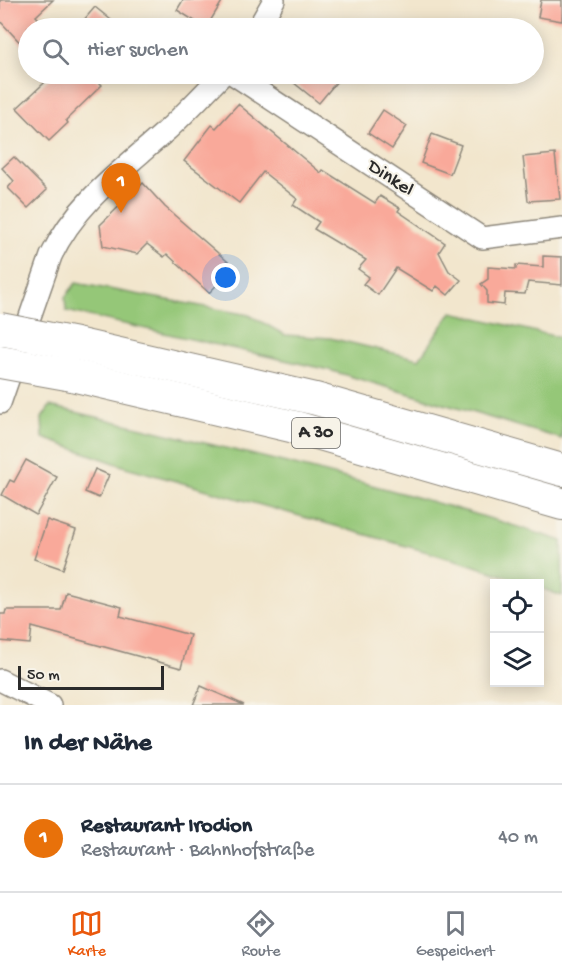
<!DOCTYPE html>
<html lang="de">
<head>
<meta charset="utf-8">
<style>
	:root { --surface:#fff; --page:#f6f6f7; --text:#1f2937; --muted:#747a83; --line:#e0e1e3; --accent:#ea580c }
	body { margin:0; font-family:"Gochi Hand",sans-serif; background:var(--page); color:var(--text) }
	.controls { position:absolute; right:18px; bottom:18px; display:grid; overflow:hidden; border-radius:0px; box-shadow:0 3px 15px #0003 }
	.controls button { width:54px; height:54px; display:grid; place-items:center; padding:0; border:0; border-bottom:2px solid var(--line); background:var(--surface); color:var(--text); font:30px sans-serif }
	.scale { position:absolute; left:18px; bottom:15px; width:146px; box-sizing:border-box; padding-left:6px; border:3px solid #2b2b2b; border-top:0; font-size:16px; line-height:21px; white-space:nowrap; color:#2b2b2b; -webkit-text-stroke:4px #f7f3e8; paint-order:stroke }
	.you { position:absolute; left:226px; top:278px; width:21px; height:21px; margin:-15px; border:4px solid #fff; border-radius:50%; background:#1a73e8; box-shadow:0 0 0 9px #1a73e833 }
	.badge { display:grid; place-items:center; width:39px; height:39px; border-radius:50%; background:var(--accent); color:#fff; font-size:20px; font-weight:700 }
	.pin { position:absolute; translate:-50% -50px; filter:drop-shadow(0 2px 3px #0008) }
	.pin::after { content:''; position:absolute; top:32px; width:21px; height:18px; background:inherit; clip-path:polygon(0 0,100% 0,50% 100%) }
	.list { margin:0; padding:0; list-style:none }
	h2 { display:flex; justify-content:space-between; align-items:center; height:78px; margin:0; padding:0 24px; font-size:26px }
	h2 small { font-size:20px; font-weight:400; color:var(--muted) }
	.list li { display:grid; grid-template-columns:39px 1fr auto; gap:18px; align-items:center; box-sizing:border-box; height:108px; padding:0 24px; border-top:2px solid var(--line) }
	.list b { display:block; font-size:22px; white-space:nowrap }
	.list p { margin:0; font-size:20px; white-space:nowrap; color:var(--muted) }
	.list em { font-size:20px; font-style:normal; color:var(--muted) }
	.icon { flex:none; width:33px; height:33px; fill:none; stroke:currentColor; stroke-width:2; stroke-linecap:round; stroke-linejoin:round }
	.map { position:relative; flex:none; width:562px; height:705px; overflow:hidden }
	.search { position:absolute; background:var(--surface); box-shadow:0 3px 15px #0003; left:18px; right:18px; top:18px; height:66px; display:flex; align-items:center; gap:15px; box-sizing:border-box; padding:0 21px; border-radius:33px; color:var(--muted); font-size:22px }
	.sheet { height:186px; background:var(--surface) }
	nav { display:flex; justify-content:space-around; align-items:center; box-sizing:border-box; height:84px; border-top:2px solid var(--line); background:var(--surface); font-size:16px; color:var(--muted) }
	nav a { display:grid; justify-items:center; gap:3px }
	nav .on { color:var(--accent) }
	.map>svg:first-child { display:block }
</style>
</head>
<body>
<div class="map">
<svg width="562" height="705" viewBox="0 0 562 705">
	<rect width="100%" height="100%" fill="#f7f3e8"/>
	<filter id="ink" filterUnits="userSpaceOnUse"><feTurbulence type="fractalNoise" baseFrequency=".0167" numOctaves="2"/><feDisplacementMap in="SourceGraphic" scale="12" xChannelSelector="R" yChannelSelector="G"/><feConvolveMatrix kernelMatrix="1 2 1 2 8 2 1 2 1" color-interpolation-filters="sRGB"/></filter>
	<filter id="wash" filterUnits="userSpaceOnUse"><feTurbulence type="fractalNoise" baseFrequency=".008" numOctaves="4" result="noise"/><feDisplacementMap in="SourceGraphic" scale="24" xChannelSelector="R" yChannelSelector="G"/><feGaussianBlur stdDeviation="1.35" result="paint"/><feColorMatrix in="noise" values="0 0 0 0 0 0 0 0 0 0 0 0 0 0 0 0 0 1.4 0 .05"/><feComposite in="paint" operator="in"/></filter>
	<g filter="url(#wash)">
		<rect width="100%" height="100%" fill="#f2e6cd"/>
		<g fill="#95c778" stroke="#607952" stroke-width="1.5">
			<polygon points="76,283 249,315 285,335 330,338 419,359 452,312 562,338 562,439 329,370 66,311 65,297"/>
			<path d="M50 406C222 447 394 486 562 541V596L540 588V584L526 583 463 562 126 467 43 438 42 418Z"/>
		</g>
		<g id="blocks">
			<g fill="#f9a99a">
				<polygon points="0,0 53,0 36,16 47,28 28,28 28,51 0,21"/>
				<polygon points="183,0 223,0 206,28 177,10"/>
				<polygon points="541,0 562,0 562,21 538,17"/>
				<polygon points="95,7 121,28 77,28"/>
				<polygon points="54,74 91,74 102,85 66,120 68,123 49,141 17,108"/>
				<polygon points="283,74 343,74 319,103"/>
				<polygon points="238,104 321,173 323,170 375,203 380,196 400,208 398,211 445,243 439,252 449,271 461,280 448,295 437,286 433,291 396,268 378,295 363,284 369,277 358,269 366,260 314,229 319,222 293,205 297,199 263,172 239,203 184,161 212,125 216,128"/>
				<polygon points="383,110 407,126 392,149 368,133"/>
				<polygon points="432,134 461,145 450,174 421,163"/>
				<polygon points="555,154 560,199 528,201 523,157"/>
				<polygon points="14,157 47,190 28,208 8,188 14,181 2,168"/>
				<polygon points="143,183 165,207 234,267 209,293 167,254 164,257 147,244 137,254 103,246 100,225"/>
				<polygon points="543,256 562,257 562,285 528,282 525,294 505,293 504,305 487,303 487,291 481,284 488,279 488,267 516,269 516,265 543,267"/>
				<polygon points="26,460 57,477 36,515 2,495 10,480 14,482"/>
				<polygon points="95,469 109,475 99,498 85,492"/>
				<polygon points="47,520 76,530 63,569 34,559"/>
				<polygon points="66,592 122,607 120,616 190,635 181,668 32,627 30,644 0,641 0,614 5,614 6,610 61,610"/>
				<polygon points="201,686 244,705 193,705"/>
			</g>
		</g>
	</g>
	<g filter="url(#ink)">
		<use href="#blocks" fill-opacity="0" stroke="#8e887c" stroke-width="1.5"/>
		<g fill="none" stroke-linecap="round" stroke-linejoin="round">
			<defs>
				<g id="minor">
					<polyline points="258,28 274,0"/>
					<polyline points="233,74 482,238 562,228"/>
					<path d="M0 403 51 256C76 203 122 170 165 132 185 114 204 93 223 74"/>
					<polyline points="0,680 50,705"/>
				</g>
				<g id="highway">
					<polyline points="76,344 316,399 562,470"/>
					<polyline points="67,374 299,428 562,504"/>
				</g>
			</defs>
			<use href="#minor" stroke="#8e887c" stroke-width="24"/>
			<use href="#highway" stroke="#8e887c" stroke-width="34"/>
			<use href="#minor" stroke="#fff" stroke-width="21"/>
			<use href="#highway" stroke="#fff" stroke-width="32"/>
			<defs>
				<g id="highway-bridge">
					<polyline points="0,329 76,344"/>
					<polyline points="0,362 67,374"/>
				</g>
			</defs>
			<use href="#highway-bridge" stroke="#8e887c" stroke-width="34" stroke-linecap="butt"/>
			<use href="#highway-bridge" stroke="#fff" stroke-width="32"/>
		</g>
	</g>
	<g text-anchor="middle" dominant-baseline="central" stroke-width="4.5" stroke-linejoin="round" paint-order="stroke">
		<rect fill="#f7f3e8" stroke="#686764" stroke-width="1.5" x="292" y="418" width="48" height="30" rx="4.5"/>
		<g font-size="18" font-weight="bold" fill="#2b2b2b">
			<text x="316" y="433">A 30</text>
		</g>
		<g font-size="20" fill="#2b2b2b" stroke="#f7f3e8">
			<text transform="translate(390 179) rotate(33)">Dinkel</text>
		</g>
	</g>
</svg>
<div class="controls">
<button><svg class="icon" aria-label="locate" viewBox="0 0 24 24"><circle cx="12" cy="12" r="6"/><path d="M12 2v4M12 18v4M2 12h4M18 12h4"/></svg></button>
<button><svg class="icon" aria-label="layers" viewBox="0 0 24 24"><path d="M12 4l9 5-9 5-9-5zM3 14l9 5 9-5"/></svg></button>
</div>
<div class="scale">50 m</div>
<div class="you"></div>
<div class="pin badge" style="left:121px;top:213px;background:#e8710a">1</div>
<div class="search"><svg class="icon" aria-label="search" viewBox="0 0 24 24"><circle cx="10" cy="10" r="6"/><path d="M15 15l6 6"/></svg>Hier suchen</div>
</div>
<section class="sheet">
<h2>In der Nähe<small></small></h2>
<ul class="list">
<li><span class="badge" style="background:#e8710a">1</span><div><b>Restaurant Irodion</b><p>Restaurant · Bahnhofstraße</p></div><em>40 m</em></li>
</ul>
</section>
<nav>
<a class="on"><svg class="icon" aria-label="map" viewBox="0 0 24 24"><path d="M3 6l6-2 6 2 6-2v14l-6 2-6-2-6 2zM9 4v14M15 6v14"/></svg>Karte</a>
<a><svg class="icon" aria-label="directions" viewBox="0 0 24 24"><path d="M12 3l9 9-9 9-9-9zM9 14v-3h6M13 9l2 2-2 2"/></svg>Route</a>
<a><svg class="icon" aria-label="saved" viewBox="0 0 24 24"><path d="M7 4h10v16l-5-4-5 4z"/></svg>Gespeichert</a>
</nav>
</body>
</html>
